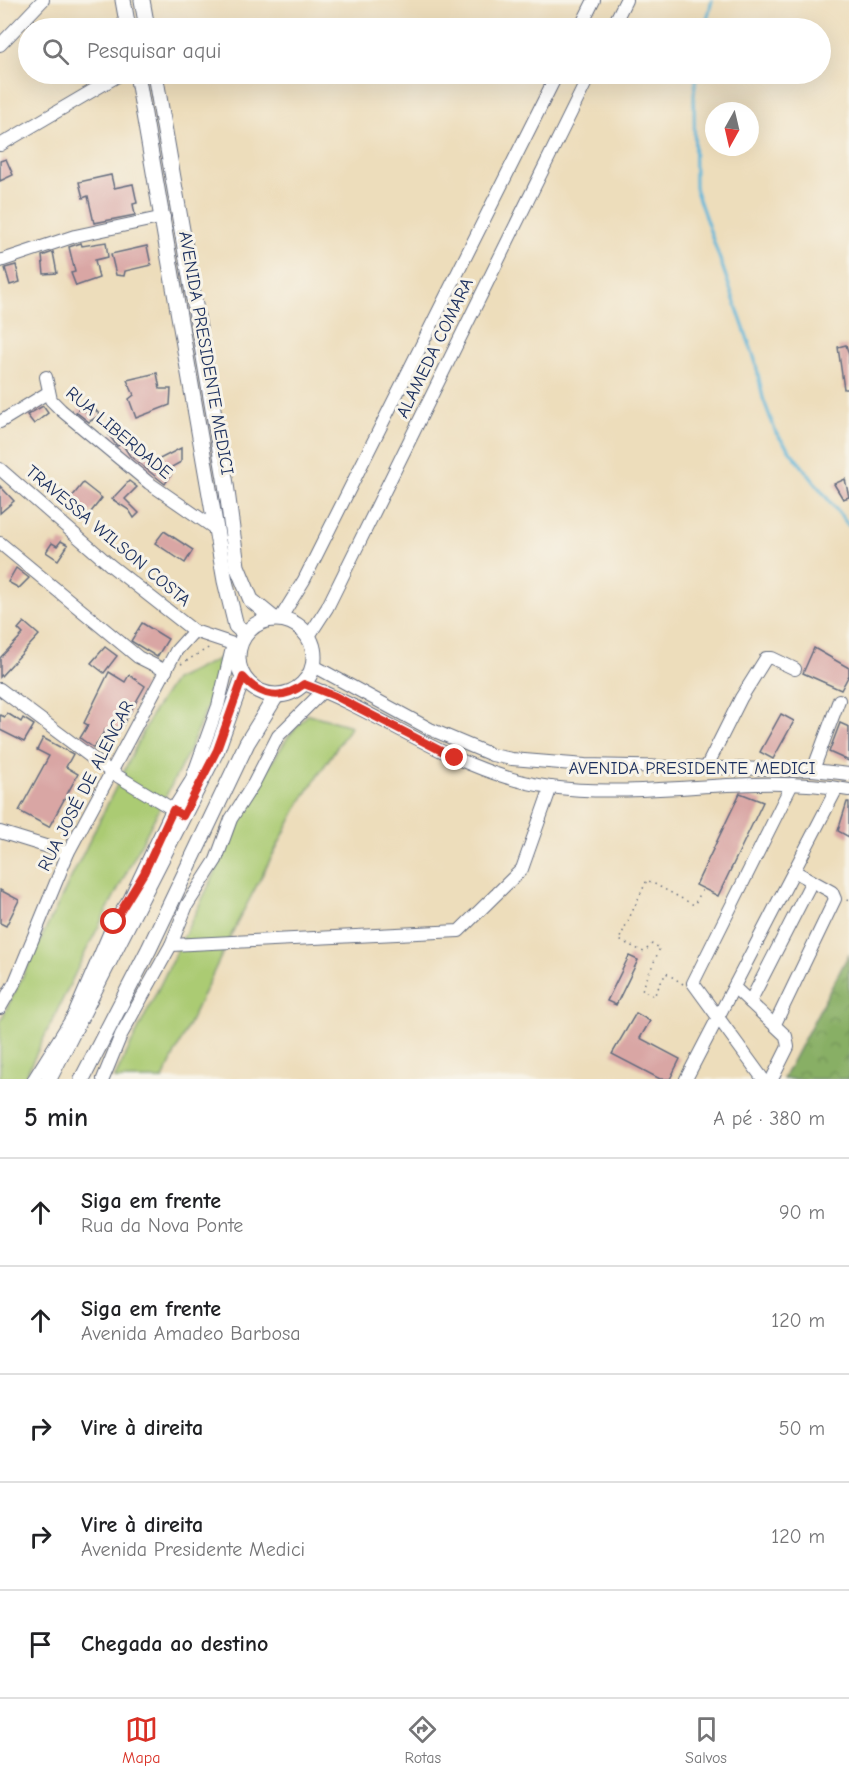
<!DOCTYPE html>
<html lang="pt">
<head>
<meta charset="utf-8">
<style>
	:root { --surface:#fff; --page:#f6f6f6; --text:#202124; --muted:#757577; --line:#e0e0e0; --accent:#d93025 }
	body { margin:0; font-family:"Comic Neue",sans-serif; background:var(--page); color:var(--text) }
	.compass { position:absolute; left:705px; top:102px; width:54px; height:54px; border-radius:50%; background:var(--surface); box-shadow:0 6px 24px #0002; rotate:188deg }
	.stop { position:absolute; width:18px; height:18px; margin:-14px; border:4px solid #d93025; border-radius:50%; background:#fff }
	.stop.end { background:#d93025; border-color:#fff; box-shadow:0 2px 6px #0008 }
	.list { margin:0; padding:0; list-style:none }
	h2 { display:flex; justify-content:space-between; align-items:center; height:78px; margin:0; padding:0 24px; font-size:26px }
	h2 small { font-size:20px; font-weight:400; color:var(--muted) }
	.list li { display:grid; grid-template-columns:39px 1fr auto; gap:18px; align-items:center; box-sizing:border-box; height:108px; padding:0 24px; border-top:2px solid var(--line) }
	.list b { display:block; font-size:22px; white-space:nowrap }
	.list p { margin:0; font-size:20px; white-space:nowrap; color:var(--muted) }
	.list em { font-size:20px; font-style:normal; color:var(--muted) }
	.icon { flex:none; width:33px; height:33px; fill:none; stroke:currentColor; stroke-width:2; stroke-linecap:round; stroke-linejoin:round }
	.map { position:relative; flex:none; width:849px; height:1079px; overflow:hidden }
	.search { position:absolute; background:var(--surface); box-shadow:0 6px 24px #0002; left:18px; right:18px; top:18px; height:66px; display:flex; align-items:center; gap:15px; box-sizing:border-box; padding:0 21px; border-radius:33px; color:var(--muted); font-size:22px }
	.sheet { height:618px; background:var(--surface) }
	nav { display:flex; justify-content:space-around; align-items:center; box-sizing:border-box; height:84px; border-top:2px solid var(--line); background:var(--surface); font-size:16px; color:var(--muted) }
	nav a { display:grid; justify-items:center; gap:3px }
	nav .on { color:var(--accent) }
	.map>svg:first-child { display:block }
</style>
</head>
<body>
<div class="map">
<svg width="849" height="1079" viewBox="0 0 849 1079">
	<defs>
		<pattern id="forest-crowns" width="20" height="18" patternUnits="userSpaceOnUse" patternTransform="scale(1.5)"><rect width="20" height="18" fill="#88af65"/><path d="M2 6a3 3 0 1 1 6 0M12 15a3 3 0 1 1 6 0" fill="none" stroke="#6e8f56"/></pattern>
	</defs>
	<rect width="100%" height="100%" fill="#f7f3e8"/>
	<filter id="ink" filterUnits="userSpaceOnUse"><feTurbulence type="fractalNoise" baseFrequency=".0167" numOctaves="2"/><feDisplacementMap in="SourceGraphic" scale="12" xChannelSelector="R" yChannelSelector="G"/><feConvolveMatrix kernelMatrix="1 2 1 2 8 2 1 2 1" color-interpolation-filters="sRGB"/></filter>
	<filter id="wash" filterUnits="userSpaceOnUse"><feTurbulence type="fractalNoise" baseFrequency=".008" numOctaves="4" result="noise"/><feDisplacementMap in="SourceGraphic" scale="24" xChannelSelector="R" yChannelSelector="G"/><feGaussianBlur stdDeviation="1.35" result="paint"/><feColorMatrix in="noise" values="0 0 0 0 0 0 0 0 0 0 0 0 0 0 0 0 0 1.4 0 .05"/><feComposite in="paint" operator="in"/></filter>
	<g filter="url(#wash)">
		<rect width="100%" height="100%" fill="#edddbb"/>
		<polygon fill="url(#forest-crowns)" stroke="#526f62" stroke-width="1.5" points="849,954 849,1079 783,1079"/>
		<g fill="#abcb73" stroke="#637d68" stroke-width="1.5">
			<polygon points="229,654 189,751 87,949 24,1079 0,1079 0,1022 153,712 174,680"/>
			<polygon points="308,714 351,726 301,801 235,927 163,1079 114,1079 261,779 288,737"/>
		</g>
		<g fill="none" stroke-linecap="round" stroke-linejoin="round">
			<g stroke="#5db6da" stroke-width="3">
				<polyline points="705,28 712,0"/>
				<polyline points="697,74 694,93 695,188 755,360 763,398 776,433 849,526"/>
			</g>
		</g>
		<g id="blocks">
			<g fill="#d9a6a4">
				<polygon points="6,159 13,175 0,181 0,161"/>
				<polygon points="111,175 114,188 133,184 137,203 133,204 135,215 94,223 88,196 83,198 79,182"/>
				<polygon points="106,242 108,257 95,260 99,278 76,286 71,273 75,272 69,247 81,243 82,246"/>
				<polygon points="147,246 151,265 125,271 124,276 116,275 111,254"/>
				<polygon points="53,252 57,273 44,274 42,256"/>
				<polygon points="16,265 20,282 10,285 5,268"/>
				<polygon points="846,345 849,355 849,389 844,389 838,347"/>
				<polygon points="157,373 160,389 171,389 170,405 136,418 129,399 134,395 127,380"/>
				<polygon points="43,406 48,413 34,424 27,415"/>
				<polygon points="92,406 100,415 89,422 76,412 80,407 85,411"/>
				<polygon points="122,429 131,447 141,442 154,462 181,448 181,462 168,469 171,475 165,484 130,456 122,444 117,446 109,435"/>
				<polygon points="845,479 849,497 843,499 834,484"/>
				<polygon points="129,481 137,487 125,499 139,513 134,518 129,510 112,499"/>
				<polygon points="83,483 102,498 87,517 68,502"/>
				<polygon points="0,486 14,501 0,513"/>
				<polygon points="164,531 193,550 185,563 155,543"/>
				<polygon points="61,541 68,545 58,560 46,552 52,543 57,546"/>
				<polygon points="16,568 29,578 19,588 8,582"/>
				<polygon points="24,622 39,635 0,677 0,658 23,634 18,629"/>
				<polygon points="142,623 168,639 157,657 131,641"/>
				<polygon points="105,647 117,656 104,673 91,663"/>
				<polygon points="814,648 849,668 849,675 841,690 803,673"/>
				<polygon points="109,672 125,682 129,675 145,686 116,737 105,730 94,748 80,738 88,725 84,723"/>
				<polygon points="7,713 21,722 23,718 34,725 24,742 0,730 0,715 5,717"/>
				<polygon points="781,714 794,721 773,759 760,752"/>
				<polygon points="840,723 849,727 849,761 829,752"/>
				<polygon points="43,738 73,754 66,767 78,774 49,827 19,811 49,756 37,750"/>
				<polygon points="740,793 763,802 718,896 696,885"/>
				<polygon points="847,802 849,802 849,837 838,831"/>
				<polygon points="0,890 19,900 6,926 0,923"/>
				<polygon points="629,956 638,960 616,1005 607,1001"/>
				<polygon points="636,1013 650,1021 640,1038 680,1059 670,1079 660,1079 612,1054"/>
			</g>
		</g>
	</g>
	<g filter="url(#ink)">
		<use href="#blocks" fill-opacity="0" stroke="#646c7f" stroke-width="1.5"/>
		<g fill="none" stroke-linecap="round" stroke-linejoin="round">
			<defs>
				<g id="minor">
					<polyline points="580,28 594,0"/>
					<polyline points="612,28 626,0"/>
					<polyline points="0,45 43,0"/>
					<polyline points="0,145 121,74"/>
					<polyline points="0,261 75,236 164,217"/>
					<polyline points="46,377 51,400 61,410 149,483 217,530"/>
					<polyline points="0,422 49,392"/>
					<polyline points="0,469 110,565 194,631"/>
					<polyline points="0,543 138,657 166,671"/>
					<polyline points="280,619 304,580 557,74"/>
					<polyline points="309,636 327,608 590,74"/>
					<polyline points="314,666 430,729 492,755 512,759 585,765 813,770 849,774"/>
					<path d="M304 684C387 715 460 775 550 787 649 800 751 772 849 790"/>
					<polyline points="0,689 111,772 179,813"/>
					<polyline points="706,768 741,698 766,658 772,658 795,669"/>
					<polyline points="813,770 839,700"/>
					<polyline points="0,832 68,853"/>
					<polyline points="171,945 459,931 522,869 551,787"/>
					<polyline points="735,988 786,1036 788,1047 772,1079"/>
					<polyline points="750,1002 812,881"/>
					<polyline points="0,1008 15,982 68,853 176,651 194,631 239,646"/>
					<polyline points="775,1024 835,899 832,892 794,871"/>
					<polyline points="34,1079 74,1015 114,922 129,900 169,816 191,781 218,706 233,644"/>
					<polyline points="103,1079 121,1035 171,945 187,905 216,860 231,819 254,783 278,736 323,691"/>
					<polyline points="686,1079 837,788"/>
					<polyline points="763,1079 693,983 792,784"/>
				</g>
				<g id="major">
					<polyline points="123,0 128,28"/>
					<polyline points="142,0 147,28"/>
					<polyline points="137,74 225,581 236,626 245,634"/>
					<polyline points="155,74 226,484 237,566 251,600 273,618"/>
					<circle cx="276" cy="657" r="38"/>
					<polyline points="49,1079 217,750 243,677"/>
					<polyline points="82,1079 149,949 247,743 276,696"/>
				</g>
			</defs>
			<use href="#minor" stroke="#646c7f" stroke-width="14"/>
			<use href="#major" stroke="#646c7f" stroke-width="17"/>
			<g stroke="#646c7f" stroke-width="1.5" stroke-dasharray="1.5 4.5" stroke-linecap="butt">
				<polyline points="181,664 210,647"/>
				<polyline points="847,901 849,897"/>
				<polyline points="683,984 666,973 654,996 642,990 660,948 652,944 644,952 619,940 647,880 694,905 703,889"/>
			</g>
			<use href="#minor" stroke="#fff" stroke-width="12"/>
			<use href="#major" stroke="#fff" stroke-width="15"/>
		</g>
	</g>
	<g fill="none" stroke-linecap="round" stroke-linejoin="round" filter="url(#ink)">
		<path stroke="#d93025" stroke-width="8" d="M114 922 144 873 173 810 183 816 217 750 243 677C261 697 282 701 304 684L335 696 455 758"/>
	</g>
	<g text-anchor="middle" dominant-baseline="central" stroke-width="6" stroke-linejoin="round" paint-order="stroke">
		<g font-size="18" fill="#1b2f5e" stroke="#f7f3e8">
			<text transform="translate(435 348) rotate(-64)">ALAMEDA COMARA</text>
			<text transform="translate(206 353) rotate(80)">AVENIDA PRESIDENTE MEDICI</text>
			<text transform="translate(119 433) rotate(40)">RUA LIBERDADE</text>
			<text transform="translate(108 536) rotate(40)">TRAVESSA WILSON COSTA</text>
			<text x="692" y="768">AVENIDA PRESIDENTE MEDICI</text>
			<text transform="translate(86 786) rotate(-63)">RUA JOSÉ DE ALENCAR</text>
		</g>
	</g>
</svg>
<svg class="compass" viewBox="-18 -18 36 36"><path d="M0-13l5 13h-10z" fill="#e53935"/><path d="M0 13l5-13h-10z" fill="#757577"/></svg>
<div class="stop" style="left:114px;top:922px"></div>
<div class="stop end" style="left:455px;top:758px"></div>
<div class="search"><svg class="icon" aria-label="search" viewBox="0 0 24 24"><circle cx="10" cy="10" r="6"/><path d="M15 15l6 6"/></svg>Pesquisar aqui</div>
</div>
<section class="sheet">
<h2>5 min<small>A pé · 380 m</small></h2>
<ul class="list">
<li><svg class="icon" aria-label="ahead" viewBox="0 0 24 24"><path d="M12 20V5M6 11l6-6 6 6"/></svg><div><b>Siga em frente</b><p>Rua da Nova Ponte</p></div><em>90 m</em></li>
<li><svg class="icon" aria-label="ahead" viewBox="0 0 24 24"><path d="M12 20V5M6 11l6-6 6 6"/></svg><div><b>Siga em frente</b><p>Avenida Amadeo Barbosa</p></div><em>120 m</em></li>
<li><svg class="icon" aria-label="right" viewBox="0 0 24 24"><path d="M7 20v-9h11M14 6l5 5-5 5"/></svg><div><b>Vire à direita</b></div><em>50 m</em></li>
<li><svg class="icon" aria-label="right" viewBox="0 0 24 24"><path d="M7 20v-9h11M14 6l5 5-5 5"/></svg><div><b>Vire à direita</b><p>Avenida Presidente Medici</p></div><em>120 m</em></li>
<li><svg class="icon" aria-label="arrive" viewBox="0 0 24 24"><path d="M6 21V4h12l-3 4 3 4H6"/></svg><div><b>Chegada ao destino</b></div></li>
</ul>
</section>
<nav>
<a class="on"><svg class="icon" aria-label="map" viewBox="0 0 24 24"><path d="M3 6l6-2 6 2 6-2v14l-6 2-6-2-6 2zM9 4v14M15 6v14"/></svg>Mapa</a>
<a><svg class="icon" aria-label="directions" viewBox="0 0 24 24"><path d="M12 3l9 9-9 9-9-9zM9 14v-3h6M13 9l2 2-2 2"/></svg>Rotas</a>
<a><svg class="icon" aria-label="saved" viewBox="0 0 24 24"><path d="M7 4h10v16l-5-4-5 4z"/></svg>Salvos</a>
</nav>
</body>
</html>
